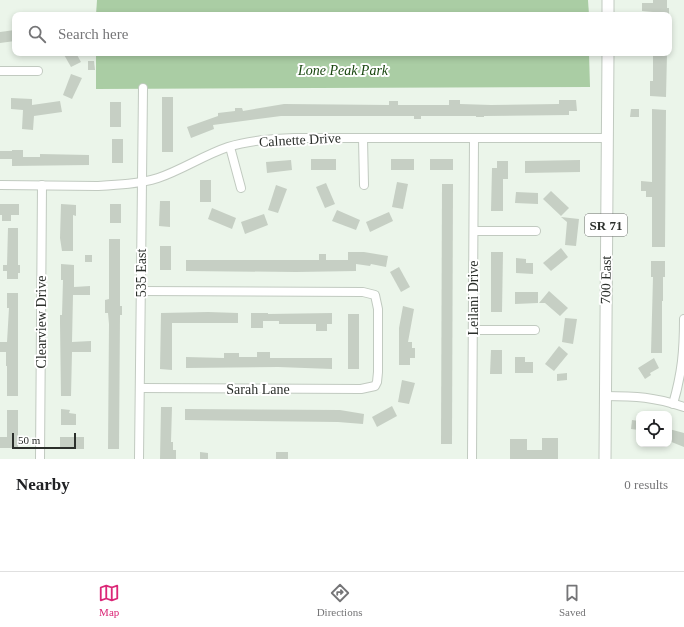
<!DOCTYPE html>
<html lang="en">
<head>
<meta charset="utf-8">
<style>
	:root { --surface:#fff; --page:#f2f2f2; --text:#202124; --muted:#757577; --line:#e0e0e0; --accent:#db2777 }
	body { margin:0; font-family:Georgia,serif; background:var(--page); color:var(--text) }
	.controls { position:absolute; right:12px; bottom:12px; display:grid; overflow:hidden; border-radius:8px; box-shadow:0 2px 6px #0003 }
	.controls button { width:36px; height:36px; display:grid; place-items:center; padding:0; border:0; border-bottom:1px solid var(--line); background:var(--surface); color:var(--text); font:20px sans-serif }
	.scale { position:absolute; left:12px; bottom:10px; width:64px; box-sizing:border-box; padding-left:4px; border:2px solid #2b2f2b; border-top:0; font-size:11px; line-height:14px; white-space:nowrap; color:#2b2f2b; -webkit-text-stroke:3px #fff; paint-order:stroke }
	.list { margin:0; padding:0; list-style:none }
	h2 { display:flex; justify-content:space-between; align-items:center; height:52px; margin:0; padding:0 16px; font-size:17px }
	h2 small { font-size:13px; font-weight:400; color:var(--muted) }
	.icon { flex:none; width:22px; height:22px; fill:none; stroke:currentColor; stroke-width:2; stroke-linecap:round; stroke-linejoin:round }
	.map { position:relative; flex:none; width:684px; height:459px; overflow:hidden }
	.search { position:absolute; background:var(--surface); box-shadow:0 2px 6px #0003; left:12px; right:12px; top:12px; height:44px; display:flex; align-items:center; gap:10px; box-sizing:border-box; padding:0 14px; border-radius:8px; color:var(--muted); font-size:15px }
	.sheet { height:112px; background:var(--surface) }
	nav { display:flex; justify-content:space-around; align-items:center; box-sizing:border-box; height:56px; border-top:1px solid var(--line); background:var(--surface); font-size:11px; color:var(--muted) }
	nav a { display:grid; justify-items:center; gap:2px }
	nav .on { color:var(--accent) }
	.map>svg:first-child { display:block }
</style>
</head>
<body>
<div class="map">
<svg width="684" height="459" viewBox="0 0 684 459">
	<rect width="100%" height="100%" fill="#ebf5ea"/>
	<g fill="#aacda4">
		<polygon points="97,0 588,0 589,15 96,15"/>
		<polygon points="96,53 589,53 590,87 96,89"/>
	</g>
	<g fill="#c6cfc4">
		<polygon points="653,0 667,0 667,8 669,8 669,15 653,15 653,12 642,11 642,3 653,3"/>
		<polygon points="15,30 15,41 0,43 0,32"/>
		<polygon points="63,53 76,53 81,62 71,67"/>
		<polygon points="653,54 667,54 666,97 650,96 650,81 653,81"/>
		<polygon points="88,61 94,61 95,70 88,70"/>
		<polygon points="71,74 82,78 72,99 63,95"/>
		<rect x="162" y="97" width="11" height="55"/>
		<polygon points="11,98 32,99 32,105 60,101 62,112 34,116 33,130 22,129 23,110 11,109"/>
		<polygon points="449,100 460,100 460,104 491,105 559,104 559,100 576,100 577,111 569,111 569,115 484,116 484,117 476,117 476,116 421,116 421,119 414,119 414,116 281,116 213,125 214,129 191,138 187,127 218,116 218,113 235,111 235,108 242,108 243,111 284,104 389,105 389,101 398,101 398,105 449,105"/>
		<rect x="110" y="102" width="11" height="25"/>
		<polygon points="631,109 639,109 639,117 630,117"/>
		<polygon points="652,109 666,110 665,247 652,247 652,197 646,197 646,191 641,191 641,181 652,182"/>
		<rect x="112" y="139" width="11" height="24"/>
		<polygon points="12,150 23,150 23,157 40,157 40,154 89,155 89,165 12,166 12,159 0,159 0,151 12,151"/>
		<rect x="311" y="159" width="25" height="11"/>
		<rect x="391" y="159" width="23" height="11"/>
		<rect x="430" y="159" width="23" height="11"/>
		<polygon points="291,160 292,170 267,173 266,162"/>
		<polygon points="580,160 580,172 525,173 525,161"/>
		<polygon points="497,161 508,161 508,179 503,179 503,211 491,211 492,168 497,168"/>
		<rect x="200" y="180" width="11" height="22"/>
		<polygon points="397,182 408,184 403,209 392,207"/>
		<polygon points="326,183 335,204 325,208 316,187"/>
		<polygon points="442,184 453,184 452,444 441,444"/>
		<polygon points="276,185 287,189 278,213 268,210"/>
		<polygon points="551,191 569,208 561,216 543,199"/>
		<polygon points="516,192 538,193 538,204 515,203"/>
		<polygon points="160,201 170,201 170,227 159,226"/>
		<polygon points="0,204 19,204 19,215 11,215 11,221 2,221 2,215 0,215"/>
		<polygon points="61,204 76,205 76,216 73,215 73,251 62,251 60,238"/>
		<rect x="110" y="204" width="11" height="19"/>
		<polygon points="212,208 236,218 232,229 208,219"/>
		<polygon points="337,210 360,220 356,230 332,221"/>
		<polygon points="389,212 393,221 370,232 366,222"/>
		<polygon points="264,214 268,225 245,234 241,222"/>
		<polygon points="561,217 579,219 576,246 565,245 567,222"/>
		<polygon points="8,228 18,228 18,265 20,265 20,273 18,273 18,279 7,279 7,271 3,271 3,265 7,265"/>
		<polygon points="109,239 120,239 120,306 122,306 122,315 120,315 119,449 108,449 109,324 108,313 105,313 105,300 109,299"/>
		<rect x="160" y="246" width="11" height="24"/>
		<polygon points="561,248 568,257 551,271 543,263"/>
		<polygon points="348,252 364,252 388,256 386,267 371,264 370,266 356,264 356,271 296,272 186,271 186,260 319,260 319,254 326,254 326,260 348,260"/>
		<polygon points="491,252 503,252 502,312 491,312"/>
		<rect x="85" y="255" width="7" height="7"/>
		<polygon points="516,258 526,259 526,263 533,263 533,274 516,273"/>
		<polygon points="651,261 665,261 665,277 663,277 663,301 662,301 662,353 651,353 653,277 651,277"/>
		<polygon points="61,264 74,265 74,287 90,286 90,295 73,295 72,342 91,341 91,352 72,352 71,396 61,396 60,323 60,315 62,315 63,280 61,280"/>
		<polygon points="399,267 410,287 401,292 390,272"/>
		<polygon points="549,291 568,308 560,316 545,303 539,303"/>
		<polygon points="515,292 538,292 538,303 515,304"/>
		<polygon points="7,293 18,293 18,396 7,396 7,366 6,366 6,352 0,352 0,342 7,342 9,308 7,308"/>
		<polygon points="403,306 414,309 408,342 412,342 412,348 415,348 415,358 410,358 410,365 399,365 399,328"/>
		<polygon points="208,312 238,313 238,323 172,323 172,370 160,369 161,313"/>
		<polygon points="251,313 268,313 268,314 332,313 332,324 327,324 327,331 316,331 316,324 279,324 279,321 263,321 263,328 251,328"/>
		<rect x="348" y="314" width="11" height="55"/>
		<polygon points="565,318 577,319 573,344 562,342"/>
		<polygon points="559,346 568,354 554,371 545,364"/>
		<polygon points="491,350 502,350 502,374 490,374"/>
		<polygon points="257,352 270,352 270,358 332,358 332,369 278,367 186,368 186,357 224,358 224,353 239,353 239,357 257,357"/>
		<polygon points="515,357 525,357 525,362 533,362 533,373 515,373"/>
		<polygon points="654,358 659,368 650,373 651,375 645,379 638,368"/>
		<polygon points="567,373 567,380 557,381 557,374"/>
		<polygon points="402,380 415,383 409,404 398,402"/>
		<polygon points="392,406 397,416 377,427 372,417"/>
		<polygon points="161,407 172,407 171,442 173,442 173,450 176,450 176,459 160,459"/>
		<polygon points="61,409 70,410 69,413 76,414 76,425 61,425"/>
		<polygon points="185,409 340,410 364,414 363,424 338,422 185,420"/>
		<polygon points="7,410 18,410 18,448 0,448 0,437 7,437"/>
		<polygon points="632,420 639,421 639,430 631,429"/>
		<polygon points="669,429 684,433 684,447 669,441"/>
		<rect x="60" y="437" width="24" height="12"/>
		<polygon points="542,438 558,438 558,459 510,459 510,439 527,439 527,450 542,450"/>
		<polygon points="200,452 208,453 208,459 200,459"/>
		<rect x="276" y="452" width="12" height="7"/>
	</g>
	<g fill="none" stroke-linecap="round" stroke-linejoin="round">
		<defs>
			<g id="minor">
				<polyline points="0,71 38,71"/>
				<polyline points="363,138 364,185"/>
				<polyline points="230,147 241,188"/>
				<path d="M0 185 97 186C117 185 139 184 158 178 182 170 204 155 228 147 250 140 273 139 295 138H607"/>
				<polyline points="474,231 536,231"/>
				<polyline points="473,330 535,330"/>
				<polyline points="141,388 361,389 375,386 377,382 378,372 378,309 375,295 363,292 141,291"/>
				<path d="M605 396C636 396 654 397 684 407"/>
				<path d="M673 404C682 373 684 351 684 319"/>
				<polyline points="40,459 42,185"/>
				<polyline points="139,459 143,88"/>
				<polyline points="472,459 474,138"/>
			</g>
			<g id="major">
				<polyline points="608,15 608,0"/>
				<polyline points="605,459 608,53"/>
			</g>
		</defs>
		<use href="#minor" stroke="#c1cac0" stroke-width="10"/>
		<use href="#major" stroke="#c1cac0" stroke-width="13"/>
		<use href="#minor" stroke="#fff" stroke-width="8"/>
		<use href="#major" stroke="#fff" stroke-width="11"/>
	</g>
	<g text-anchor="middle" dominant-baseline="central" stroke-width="4" stroke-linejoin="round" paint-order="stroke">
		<rect fill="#fff" stroke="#6b6d6b" stroke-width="1" x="585" y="214" width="42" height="22" rx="3"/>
		<g font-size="13" font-weight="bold" fill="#2b2f2b">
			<text x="606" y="225">SR 71</text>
		</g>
		<g font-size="14" font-style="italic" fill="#19470f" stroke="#fff">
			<text x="343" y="70">Lone Peak Park</text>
		</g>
		<g font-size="14" fill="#2b2f2b" stroke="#fff">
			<text transform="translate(300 140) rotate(-3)">Calnette Drive</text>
			<text transform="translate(141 273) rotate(-90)">535 East</text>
			<text transform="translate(606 280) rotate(-89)">700 East</text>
			<text transform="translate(473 298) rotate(-90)">Leilani Drive</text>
			<text transform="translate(41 322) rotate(-90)">Clearview Drive</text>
			<text x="258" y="389">Sarah Lane</text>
		</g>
	</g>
</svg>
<div class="controls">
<button><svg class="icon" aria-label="locate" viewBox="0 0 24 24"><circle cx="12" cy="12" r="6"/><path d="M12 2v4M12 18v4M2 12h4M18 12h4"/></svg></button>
</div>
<div class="scale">50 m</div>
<div class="search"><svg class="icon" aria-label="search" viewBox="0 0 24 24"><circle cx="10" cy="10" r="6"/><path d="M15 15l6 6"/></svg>Search here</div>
</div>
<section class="sheet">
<h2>Nearby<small>0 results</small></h2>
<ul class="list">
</ul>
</section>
<nav>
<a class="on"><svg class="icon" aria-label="map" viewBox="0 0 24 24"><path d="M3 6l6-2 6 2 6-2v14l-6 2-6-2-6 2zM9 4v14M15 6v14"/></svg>Map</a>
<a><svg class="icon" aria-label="directions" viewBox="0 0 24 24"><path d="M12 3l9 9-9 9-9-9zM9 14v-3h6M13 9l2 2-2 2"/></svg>Directions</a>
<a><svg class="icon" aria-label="saved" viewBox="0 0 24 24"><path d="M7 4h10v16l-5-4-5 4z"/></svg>Saved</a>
</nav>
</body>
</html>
